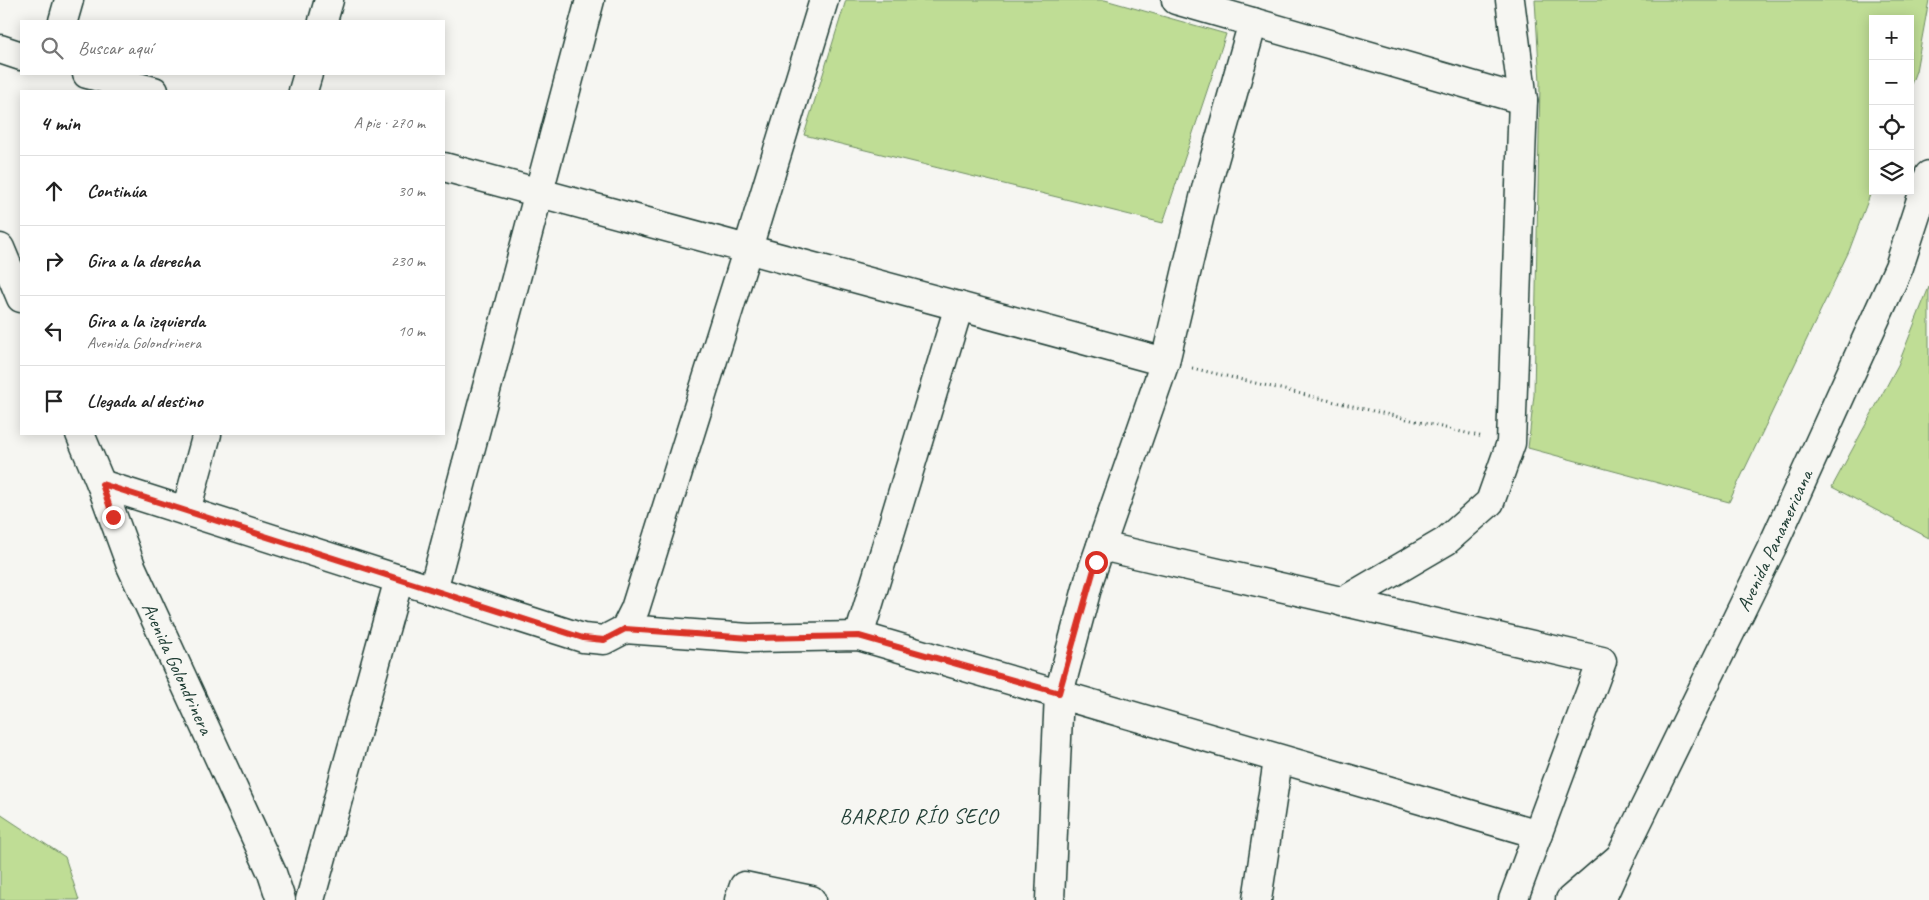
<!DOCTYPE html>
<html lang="es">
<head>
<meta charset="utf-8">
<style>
	:root { --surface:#fff; --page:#f6f6f6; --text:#222; --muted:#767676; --line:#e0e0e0 }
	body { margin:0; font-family:Caveat,sans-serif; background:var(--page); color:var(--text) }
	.controls { position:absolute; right:15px; top:15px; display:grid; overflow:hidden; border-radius:0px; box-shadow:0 2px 12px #0003 }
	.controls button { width:45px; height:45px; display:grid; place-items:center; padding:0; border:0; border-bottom:1px solid var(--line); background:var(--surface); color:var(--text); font:25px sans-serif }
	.stop { position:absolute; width:15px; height:15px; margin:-11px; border:4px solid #d93025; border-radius:50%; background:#fff }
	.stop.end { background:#d93025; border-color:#fff; box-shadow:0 1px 5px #0008 }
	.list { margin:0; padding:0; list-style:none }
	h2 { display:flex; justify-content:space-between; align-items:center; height:65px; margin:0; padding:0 20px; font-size:21px }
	h2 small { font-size:16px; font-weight:400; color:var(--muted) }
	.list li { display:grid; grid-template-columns:32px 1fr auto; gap:15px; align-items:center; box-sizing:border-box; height:70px; padding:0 20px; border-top:1px solid var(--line) }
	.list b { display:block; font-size:19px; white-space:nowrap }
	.list p { margin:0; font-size:16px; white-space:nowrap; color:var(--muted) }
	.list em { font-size:16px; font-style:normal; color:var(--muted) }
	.icon { flex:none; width:28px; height:28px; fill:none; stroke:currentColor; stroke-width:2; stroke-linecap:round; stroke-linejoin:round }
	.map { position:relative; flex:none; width:1929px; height:900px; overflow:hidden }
	.search { position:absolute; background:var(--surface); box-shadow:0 2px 12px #0003; left:20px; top:20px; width:425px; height:55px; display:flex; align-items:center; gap:12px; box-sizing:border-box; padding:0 18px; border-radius:0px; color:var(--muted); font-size:19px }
	.panel { position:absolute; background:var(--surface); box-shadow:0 2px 12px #0003; left:20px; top:90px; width:425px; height:345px; border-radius:0px }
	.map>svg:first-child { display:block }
</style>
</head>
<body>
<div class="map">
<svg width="1929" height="900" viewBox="0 0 1929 900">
	<rect width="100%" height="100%" fill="#f6f6f2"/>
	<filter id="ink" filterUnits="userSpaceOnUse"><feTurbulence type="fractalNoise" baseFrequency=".02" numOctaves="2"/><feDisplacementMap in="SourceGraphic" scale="10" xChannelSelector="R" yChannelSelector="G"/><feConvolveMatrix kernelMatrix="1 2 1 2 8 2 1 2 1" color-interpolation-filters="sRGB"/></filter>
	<g filter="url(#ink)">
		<g fill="#bfdd95" stroke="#6f8d64">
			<polygon points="846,0 1105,0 1226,34 1163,223 804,135"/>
			<polygon points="1535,0 1929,0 1916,71 1910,87 1910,19 1873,19 1873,187 1849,251 1729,502 1528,448 1534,395 1540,82"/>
			<polygon points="1929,287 1929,538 1832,487 1898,365"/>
			<polygon points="0,814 65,857 79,900 0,900"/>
		</g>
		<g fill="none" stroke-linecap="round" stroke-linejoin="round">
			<defs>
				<g id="minor">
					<polyline points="1176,0 1523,100"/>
					<polyline points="63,21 69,0"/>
					<polyline points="323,21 329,0"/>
					<polyline points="0,49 21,56"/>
					<polyline points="87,74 154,91"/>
					<polyline points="303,91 308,74"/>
					<polyline points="444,167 1165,362"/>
					<polyline points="0,248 21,298"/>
					<path id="s1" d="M80 434 101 484 131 566 272 873 281 900"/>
					<polyline points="101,484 583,638 604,640 625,629 635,609 748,248 824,0"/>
					<polyline points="186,511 207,434"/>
					<polyline points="1101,546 1602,661 1513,900"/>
					<polyline points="433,590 590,0"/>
					<polyline points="1342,602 1446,541 1490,502 1511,443 1523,100 1510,0"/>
					<polyline points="625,629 749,638 859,636 1538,834"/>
					<polyline points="859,636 959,306"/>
					<polyline points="310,900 399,579"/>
					<polyline points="739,900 744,886 811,900"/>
					<polyline points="1050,900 1059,693 1090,577 1165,362 1207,185 1253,22"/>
					<polyline points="1257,900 1278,760"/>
					<polyline points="1570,900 1621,856"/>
				</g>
				<g id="major">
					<path id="s2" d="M1601 900 1621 856 1772 547 1899 267 1929 175"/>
				</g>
			</defs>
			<use href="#minor" stroke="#1f3d34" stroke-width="31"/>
			<use href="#major" stroke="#1f3d34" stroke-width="31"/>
			<polyline stroke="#1f3d34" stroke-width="3" stroke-dasharray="1 4" stroke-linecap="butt" points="1192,368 1483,437"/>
			<use href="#minor" stroke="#f6f6f2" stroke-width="28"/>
			<use href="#major" stroke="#f6f6f2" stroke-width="28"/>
		</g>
	</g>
	<g fill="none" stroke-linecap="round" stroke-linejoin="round" filter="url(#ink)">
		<polyline stroke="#d93025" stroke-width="6" points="113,517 102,484 583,638 604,640 625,629 750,638 859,636 1059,693 1096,562"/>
	</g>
	<g text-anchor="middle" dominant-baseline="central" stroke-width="4" stroke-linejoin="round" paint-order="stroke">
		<g font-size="20" fill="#1f3d34" stroke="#f6f6f2">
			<text stroke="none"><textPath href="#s2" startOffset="399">Avenida Panamericana</textPath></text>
			<text stroke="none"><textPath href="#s1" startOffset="254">Avenida Golondrinera</textPath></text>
		</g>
		<g font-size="21" letter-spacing="1" fill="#1f3d34" stroke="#f6f6f2">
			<text x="919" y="816">BARRIO RÍO SECO</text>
		</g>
	</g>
</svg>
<div class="controls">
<button>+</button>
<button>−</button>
<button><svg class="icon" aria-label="locate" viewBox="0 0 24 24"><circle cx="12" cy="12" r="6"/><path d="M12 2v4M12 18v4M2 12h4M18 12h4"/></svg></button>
<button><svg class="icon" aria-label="layers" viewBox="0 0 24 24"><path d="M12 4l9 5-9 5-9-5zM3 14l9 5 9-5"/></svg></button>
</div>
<div class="stop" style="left:1096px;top:562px"></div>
<div class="stop end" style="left:113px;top:517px"></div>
<div class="search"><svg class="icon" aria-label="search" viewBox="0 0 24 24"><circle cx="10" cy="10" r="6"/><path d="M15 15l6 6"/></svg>Buscar aquí</div>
<section class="panel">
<h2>4 min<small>A pie · 270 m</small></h2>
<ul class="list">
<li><svg class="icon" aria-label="ahead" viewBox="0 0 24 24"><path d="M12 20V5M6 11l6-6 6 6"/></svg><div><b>Continúa</b></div><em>30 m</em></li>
<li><svg class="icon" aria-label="right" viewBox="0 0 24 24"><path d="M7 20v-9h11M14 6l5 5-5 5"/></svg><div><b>Gira a la derecha</b></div><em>230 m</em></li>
<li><svg class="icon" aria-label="left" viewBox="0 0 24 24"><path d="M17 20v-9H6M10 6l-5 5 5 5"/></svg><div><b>Gira a la izquierda</b><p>Avenida Golondrinera</p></div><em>10 m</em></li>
<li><svg class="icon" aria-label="arrive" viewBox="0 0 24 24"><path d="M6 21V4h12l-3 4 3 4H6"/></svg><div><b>Llegada al destino</b></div></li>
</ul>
</section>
</div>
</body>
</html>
